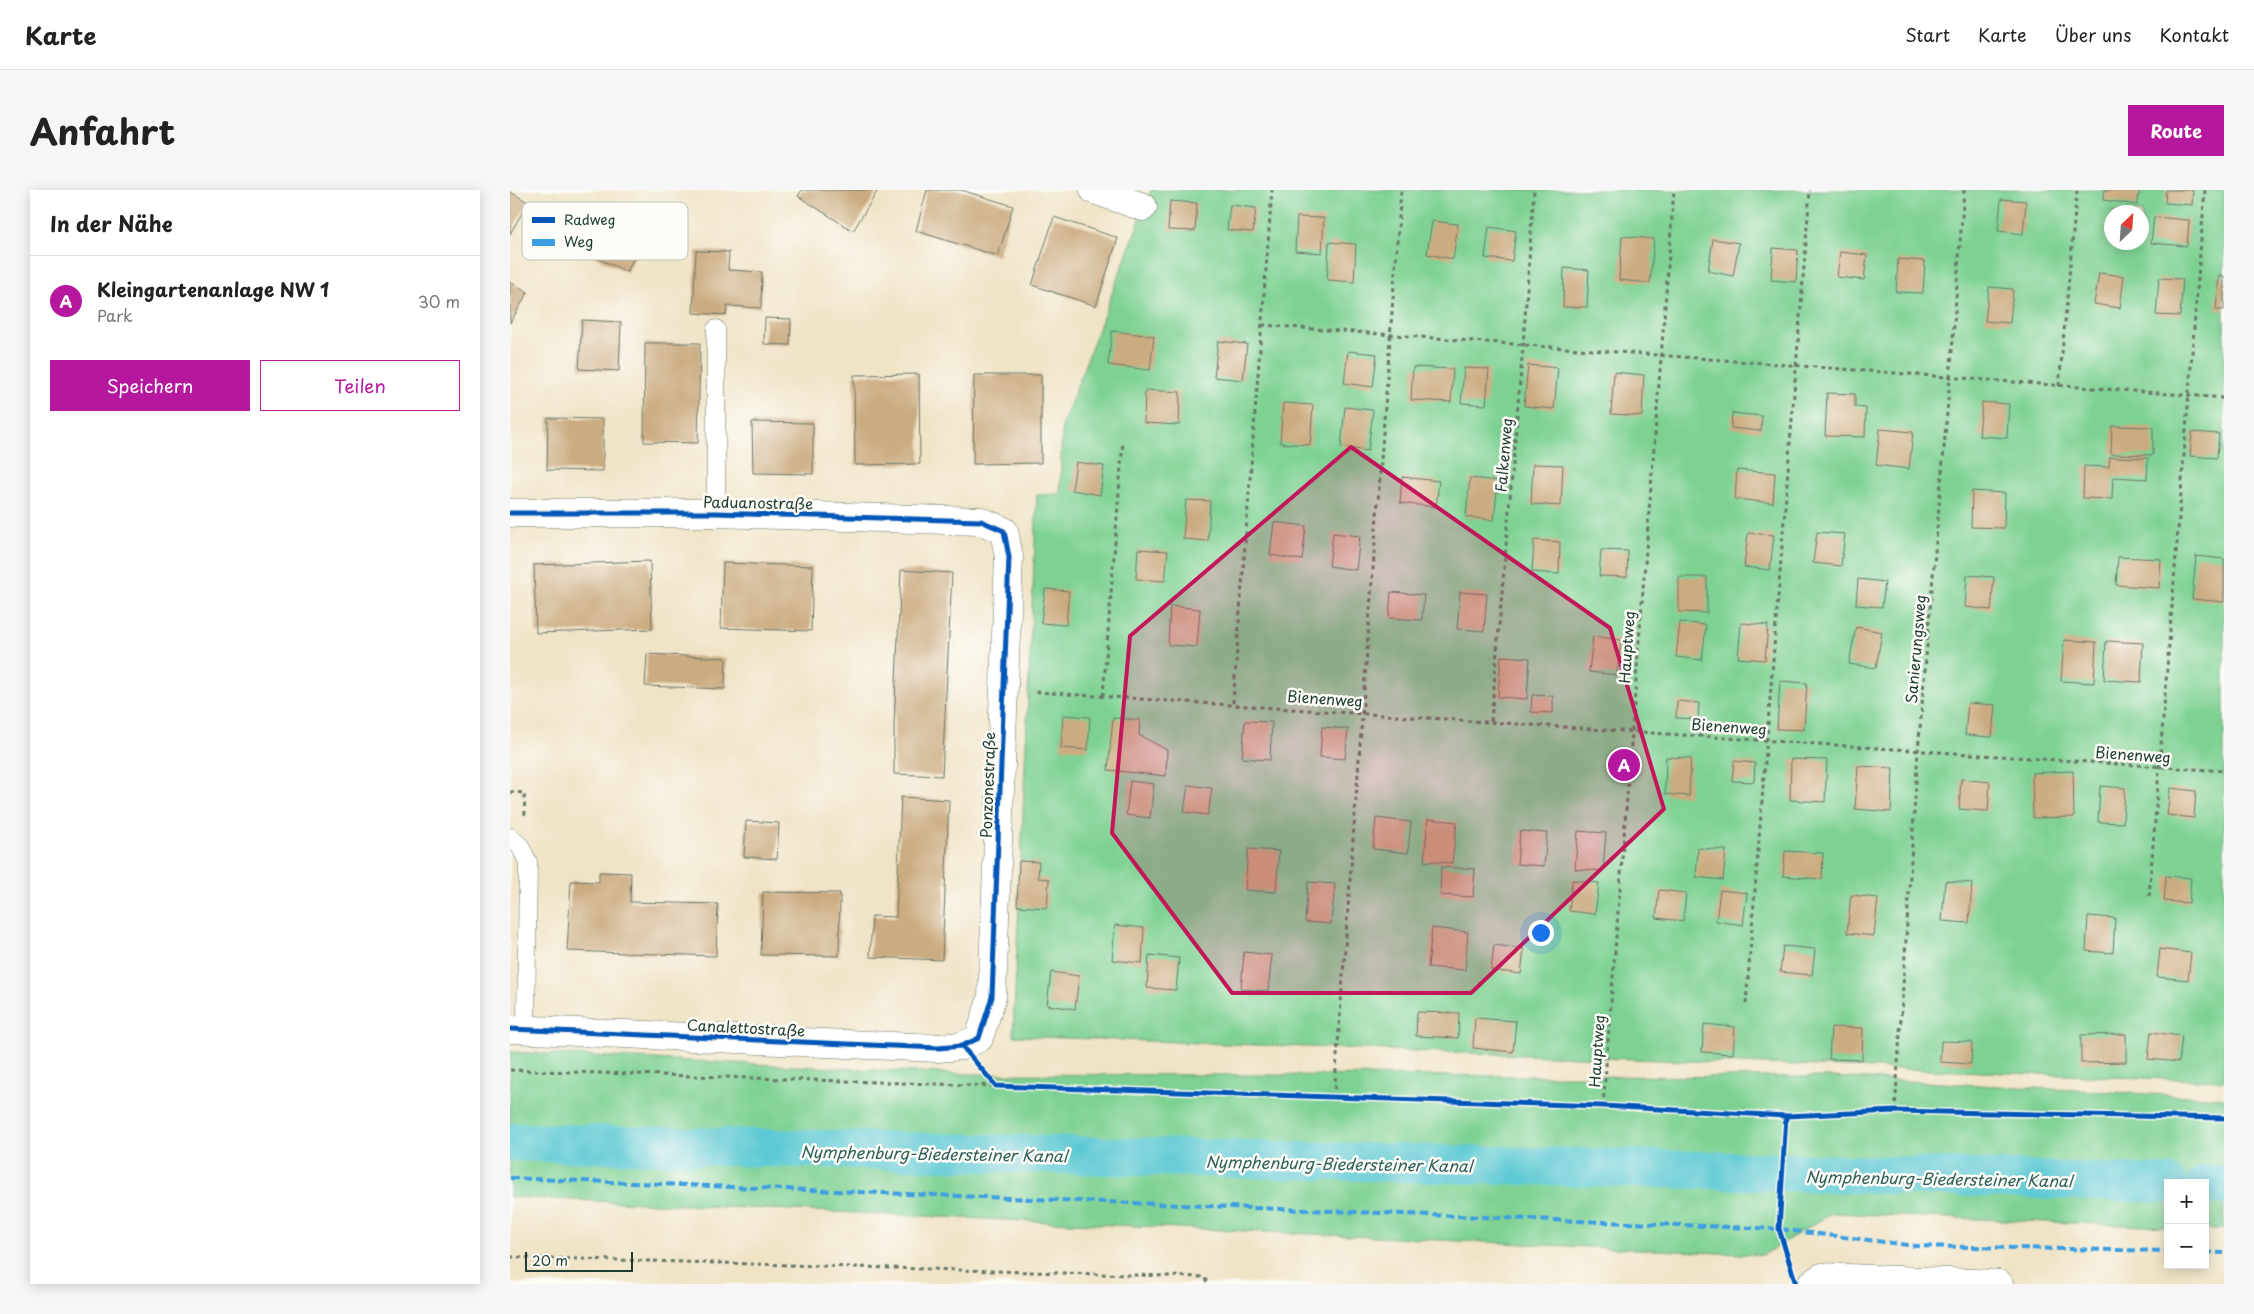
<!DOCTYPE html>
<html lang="de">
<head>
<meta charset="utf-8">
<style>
	:root { --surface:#fff; --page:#f6f6f6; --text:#222; --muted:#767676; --line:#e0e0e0; --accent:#b5179e }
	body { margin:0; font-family:"Playpen Sans",sans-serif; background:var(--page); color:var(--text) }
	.controls { position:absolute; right:15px; bottom:15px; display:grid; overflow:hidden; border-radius:0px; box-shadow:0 2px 12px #0003 }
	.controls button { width:45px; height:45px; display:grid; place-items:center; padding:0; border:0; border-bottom:1px solid var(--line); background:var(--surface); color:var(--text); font:25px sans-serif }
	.compass { position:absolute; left:1594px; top:15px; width:45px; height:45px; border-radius:50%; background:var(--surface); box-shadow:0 2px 12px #0003; rotate:25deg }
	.scale { position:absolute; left:15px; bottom:12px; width:108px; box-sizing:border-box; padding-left:5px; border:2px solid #1f3d34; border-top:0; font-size:14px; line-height:18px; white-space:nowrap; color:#1f3d34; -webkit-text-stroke:4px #fdfcf7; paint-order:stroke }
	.you { position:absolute; left:1030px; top:742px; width:18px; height:18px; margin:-12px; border:4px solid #fff; border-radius:50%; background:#1a73e8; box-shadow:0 0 0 8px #1a73e833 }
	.badge { display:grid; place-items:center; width:32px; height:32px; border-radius:50%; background:var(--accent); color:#fff; font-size:16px; font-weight:700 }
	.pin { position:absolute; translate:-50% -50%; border:2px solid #fff; box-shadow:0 1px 5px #0006 }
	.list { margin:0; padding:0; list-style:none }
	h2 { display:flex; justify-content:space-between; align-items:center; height:65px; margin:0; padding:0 20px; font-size:21px }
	h2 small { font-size:16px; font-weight:400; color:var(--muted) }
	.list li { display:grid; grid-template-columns:32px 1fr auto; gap:15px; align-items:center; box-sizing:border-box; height:90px; padding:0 20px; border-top:1px solid var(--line) }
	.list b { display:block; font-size:19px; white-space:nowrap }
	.list p { margin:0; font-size:16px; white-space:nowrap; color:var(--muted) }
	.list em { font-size:16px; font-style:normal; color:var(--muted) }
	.actions { display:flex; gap:10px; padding:15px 20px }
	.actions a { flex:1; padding:11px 0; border:1px solid var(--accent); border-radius:0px; text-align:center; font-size:18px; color:var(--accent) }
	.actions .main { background:var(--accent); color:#fff }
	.map { position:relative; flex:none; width:1714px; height:1094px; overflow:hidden; border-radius:0px }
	header { display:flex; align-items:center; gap:30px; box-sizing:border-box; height:70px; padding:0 25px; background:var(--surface); border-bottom:1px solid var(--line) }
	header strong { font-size:24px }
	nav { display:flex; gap:28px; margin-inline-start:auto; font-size:18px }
	.intro { display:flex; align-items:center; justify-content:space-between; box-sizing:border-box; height:120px; padding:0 30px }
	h1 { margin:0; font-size:35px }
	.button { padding:12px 22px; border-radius:0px; background:var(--accent); color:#fff; font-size:18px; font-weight:700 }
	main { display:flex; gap:30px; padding:0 30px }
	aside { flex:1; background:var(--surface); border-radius:0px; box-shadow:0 2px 12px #0003 }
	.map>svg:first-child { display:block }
</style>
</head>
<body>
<header>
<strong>Karte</strong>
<nav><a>Start</a><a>Karte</a><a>Über uns</a><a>Kontakt</a></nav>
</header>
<div class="intro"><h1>Anfahrt</h1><a class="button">Route</a></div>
<main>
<aside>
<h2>In der Nähe<small></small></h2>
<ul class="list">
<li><span class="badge">A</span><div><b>Kleingartenanlage NW 1</b><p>Park</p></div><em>30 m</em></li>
</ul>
<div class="actions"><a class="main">Speichern</a><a>Teilen</a></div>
</aside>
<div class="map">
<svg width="1714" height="1094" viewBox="0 0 1714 1094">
	<rect width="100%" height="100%" fill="#fdfcf7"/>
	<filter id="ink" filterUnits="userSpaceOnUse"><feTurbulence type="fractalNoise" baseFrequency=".02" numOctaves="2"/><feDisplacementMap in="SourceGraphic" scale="10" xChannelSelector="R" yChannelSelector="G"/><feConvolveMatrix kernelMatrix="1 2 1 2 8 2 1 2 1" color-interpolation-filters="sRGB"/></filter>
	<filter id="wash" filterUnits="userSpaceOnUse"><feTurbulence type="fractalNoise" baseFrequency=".0096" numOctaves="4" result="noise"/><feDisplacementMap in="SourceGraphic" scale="20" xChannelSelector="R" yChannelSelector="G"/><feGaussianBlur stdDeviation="1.12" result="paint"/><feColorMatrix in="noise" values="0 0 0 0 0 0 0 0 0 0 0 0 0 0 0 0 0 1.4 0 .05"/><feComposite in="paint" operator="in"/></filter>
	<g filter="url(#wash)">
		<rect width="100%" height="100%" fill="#f0e4c7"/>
		<g fill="#7ed193" stroke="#4e8764" fill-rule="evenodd">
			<path d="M641 0H1714V891L503 846 527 305 550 304 552 236ZM1602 22H1632V52H1602Z"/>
			<polygon points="0,862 449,884 1319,887 1714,908 1714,1039 1695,1039 1695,993 1658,993 1658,1037 1322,1023 1253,1065 0,1007"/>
		</g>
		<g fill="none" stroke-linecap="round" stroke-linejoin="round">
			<g stroke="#5dc9d4" stroke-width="38">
				<polyline points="0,952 1274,982 1658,994"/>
				<polyline points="1695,995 1714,995"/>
			</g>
		</g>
		<g id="blocks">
			<g fill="#cbab80">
				<polygon points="292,0 368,0 343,41 288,6"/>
				<polygon points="417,0 451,0 503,16 488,66 406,41"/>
				<polygon points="1595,0 1630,0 1627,15 1593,10"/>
				<polygon points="1656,0 1683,0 1682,15 1655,13"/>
				<polygon points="0,2 18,12 0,44"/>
				<polygon points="1491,9 1516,11 1513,44 1488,41"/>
				<polygon points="660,11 687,13 685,41 658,40"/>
				<polygon points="720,15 746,18 743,42 717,40"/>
				<polygon points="88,19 136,43 117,82 68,59"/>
				<polygon points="544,27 608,48 586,116 522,95"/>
				<polygon points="787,27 814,28 812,63 785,61"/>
				<polygon points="1644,27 1679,30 1677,56 1641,53"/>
				<polygon points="922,31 948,34 943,69 917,64"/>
				<polygon points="979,37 1006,41 1002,71 975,68"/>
				<polygon points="1112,46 1144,49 1140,93 1109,90"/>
				<polygon points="1203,49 1229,53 1223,86 1198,81"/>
				<polygon points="819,52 846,54 844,92 817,90"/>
				<polygon points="1263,58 1288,60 1286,92 1261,90"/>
				<polygon points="186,61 219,62 218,80 252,82 251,118 217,116 216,125 183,123"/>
				<polygon points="1330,62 1357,65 1354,90 1327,87"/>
				<polygon points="1388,69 1415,71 1413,103 1386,102"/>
				<polygon points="1054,78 1079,80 1077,117 1053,117"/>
				<polygon points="1589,83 1614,86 1610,118 1584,114"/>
				<polygon points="1709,85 1714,86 1714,120 1706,120"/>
				<polygon points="1649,88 1673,89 1670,126 1646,125"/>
				<polygon points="0,92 18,102 0,133"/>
				<polygon points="1479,97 1503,99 1500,133 1475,131"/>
				<polygon points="255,128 281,129 280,155 254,154"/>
				<polygon points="72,130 111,132 109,181 69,179"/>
				<polygon points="602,141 644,146 640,180 598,175"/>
				<polygon points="708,151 737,154 733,190 704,187"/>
				<polygon points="135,153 190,153 188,253 134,252"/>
				<polygon points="838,161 867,164 863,197 834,193"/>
				<polygon points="1018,175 1048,178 1044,219 1014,216"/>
				<polygon points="903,177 943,179 941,212 901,210"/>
				<polygon points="954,178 979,179 976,215 951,213"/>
				<polygon points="1104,182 1134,185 1132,226 1101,224"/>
				<polygon points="409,184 410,274 345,275 344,185"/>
				<polygon points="464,185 531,185 531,273 463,274"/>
				<polygon points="635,200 670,202 669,235 634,233"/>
				<polygon points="1317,203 1345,204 1345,217 1356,218 1355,247 1315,246"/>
				<polygon points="1472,212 1499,214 1497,248 1469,246"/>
				<polygon points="773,213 803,215 800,255 770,253"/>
				<polygon points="835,217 863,220 858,261 831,257"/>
				<polygon points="1222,223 1252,226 1251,241 1221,238"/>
				<polygon points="38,228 93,229 93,281 37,280"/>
				<polygon points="242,232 303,233 303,284 243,283"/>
				<polygon points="1602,236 1643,237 1643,265 1601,264"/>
				<polygon points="1370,239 1403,242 1399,279 1366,275"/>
				<polygon points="1682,242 1709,244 1707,268 1680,266"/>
				<polygon points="1600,267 1638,268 1637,289 1603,287 1602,309 1573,308 1574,276 1599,277"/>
				<polygon points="566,272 594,276 590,305 562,300"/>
				<polygon points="1023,274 1053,275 1051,316 1021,314"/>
				<polygon points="1227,280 1265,283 1263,313 1225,309"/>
				<polygon points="892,287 929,291 926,317 890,313"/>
				<polygon points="960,288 988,291 984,330 956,327"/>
				<polygon points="1462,301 1495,303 1494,338 1461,337"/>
				<polygon points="676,310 700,311 698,351 673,349"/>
				<polygon points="764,332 796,336 792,370 760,365"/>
				<polygon points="1307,342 1335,344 1331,376 1303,373"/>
				<polygon points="823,343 850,346 846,380 819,376"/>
				<polygon points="1238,343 1264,345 1260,380 1234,377"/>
				<polygon points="1024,350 1050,352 1049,384 1022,382"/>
				<polygon points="628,359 658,361 655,391 626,389"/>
				<polygon points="1091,360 1118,361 1117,387 1089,386"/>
				<polygon points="1686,366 1714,369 1714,412 1682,409"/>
				<polygon points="1608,367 1651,369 1649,398 1606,395"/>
				<polygon points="140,371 142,439 26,443 24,375"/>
				<polygon points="213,373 303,376 301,441 211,438"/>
				<polygon points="391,380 442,383 432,586 384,584 384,535"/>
				<polygon points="1457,385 1484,387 1481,420 1455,417"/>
				<polygon points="1169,387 1197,387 1197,423 1169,422"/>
				<polygon points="1348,389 1375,392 1372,417 1346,415"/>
				<polygon points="535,399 559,401 556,435 531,433"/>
				<polygon points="881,402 914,405 912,430 879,428"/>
				<polygon points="950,402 977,404 974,441 947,439"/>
				<polygon points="660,416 690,419 687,457 658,455"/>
				<polygon points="1170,432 1196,435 1192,470 1166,467"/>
				<polygon points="1231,433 1258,435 1255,470 1228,468"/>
				<polygon points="1346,437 1372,442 1366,478 1339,474"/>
				<polygon points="1083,446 1111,450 1107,485 1079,482"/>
				<polygon points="1554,450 1586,452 1584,493 1551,491"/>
				<polygon points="1596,451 1633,453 1631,492 1594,490"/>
				<polygon points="137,464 216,468 215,499 135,496"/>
				<polygon points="991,466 1020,468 1017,509 988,507"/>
				<polygon points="1270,491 1297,493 1294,540 1267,539"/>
				<polygon points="1022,505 1043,506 1043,523 1021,522"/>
				<polygon points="1167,511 1189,513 1188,529 1166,528"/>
				<polygon points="1458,513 1485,515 1482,547 1455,545"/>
				<polygon points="553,525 580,527 578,560 551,558"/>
				<polygon points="603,528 630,530 629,545 657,560 656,586 598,580"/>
				<polygon points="735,531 762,532 760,570 732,568"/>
				<polygon points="812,537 838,539 835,569 810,567"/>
				<polygon points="1156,567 1181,568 1179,606 1155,604"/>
				<polygon points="1281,569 1317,570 1315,612 1280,610"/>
				<polygon points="1224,571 1245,573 1244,592 1222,591"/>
				<polygon points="1348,576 1383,578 1381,622 1345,619"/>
				<polygon points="1563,581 1564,627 1523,628 1522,583"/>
				<polygon points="1451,589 1480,592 1478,621 1449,619"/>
				<polygon points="620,591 644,594 640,628 616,625"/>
				<polygon points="678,595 702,598 698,625 674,622"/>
				<polygon points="1590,596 1615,598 1613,633 1588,632"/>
				<polygon points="1660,598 1686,601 1684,628 1657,625"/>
				<polygon points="391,607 439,610 432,770 360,767 362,726 386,727"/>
				<polygon points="866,628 901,632 898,663 863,659"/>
				<polygon points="918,629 947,632 942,673 914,671"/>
				<polygon points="236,631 269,633 267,669 234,667"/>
				<polygon points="1010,641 1037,643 1034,676 1007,674"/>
				<polygon points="1068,641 1096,643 1093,681 1065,679"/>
				<polygon points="1188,658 1216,660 1213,690 1186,687"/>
				<polygon points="738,659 769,661 766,702 735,700"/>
				<polygon points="1275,661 1313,663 1312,689 1273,686"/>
				<polygon points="509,671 529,672 528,688 539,689 537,718 507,716"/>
				<polygon points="931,677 965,679 963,707 930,705"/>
				<polygon points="89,682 121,683 120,712 208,714 206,766 57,761 61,691 89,692"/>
				<polygon points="1656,686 1681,688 1679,713 1654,711"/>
				<polygon points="1062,690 1089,693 1085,724 1059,721"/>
				<polygon points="1435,691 1462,693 1459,733 1432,731"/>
				<polygon points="798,692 825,694 821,734 795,732"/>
				<polygon points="1149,700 1176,703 1173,731 1146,728"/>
				<polygon points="1210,700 1237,703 1233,735 1206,731"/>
				<polygon points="253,702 330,703 329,766 251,765"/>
				<polygon points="1341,705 1368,708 1364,746 1337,743"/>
				<polygon points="1578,726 1605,728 1603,763 1576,761"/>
				<polygon points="605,735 634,738 632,773 602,770"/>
				<polygon points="922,738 958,742 955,780 918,777"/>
				<polygon points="984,755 1014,759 1011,784 981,780"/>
				<polygon points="1273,756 1305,759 1302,785 1270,782"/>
				<polygon points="1650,759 1681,763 1678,790 1647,787"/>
				<polygon points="734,762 762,765 758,801 731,799"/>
				<polygon points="639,765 669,768 666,800 637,798"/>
				<polygon points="541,782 569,786 565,819 537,815"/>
				<polygon points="907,822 949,823 948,848 906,846"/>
				<polygon points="965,828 1006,831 1003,862 963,858"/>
				<polygon points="1194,834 1225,837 1223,864 1192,862"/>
				<polygon points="1321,837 1353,838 1352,870 1319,869"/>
				<polygon points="1641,842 1672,846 1669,872 1638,869"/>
				<polygon points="1616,844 1616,872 1571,873 1571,845"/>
				<polygon points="1431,851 1462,852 1461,874 1430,872"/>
			</g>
		</g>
	</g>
	<g filter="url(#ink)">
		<use href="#blocks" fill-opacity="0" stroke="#687767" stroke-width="1"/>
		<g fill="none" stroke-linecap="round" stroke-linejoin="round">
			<defs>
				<g id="service">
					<polyline points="206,139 206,323"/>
					<polyline points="0,647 10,656 18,672 16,839"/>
				</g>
				<g id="minor">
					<polyline points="584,0 633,17"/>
					<polyline points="0,323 206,323 471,331 494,341 499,367 482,807 469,848 452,856 428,858 0,839"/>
					<polyline points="1301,1094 1312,1087 1489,1094"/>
				</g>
			</defs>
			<use href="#service" stroke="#687767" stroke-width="19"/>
			<use href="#minor" stroke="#687767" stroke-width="29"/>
			<g stroke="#687767" stroke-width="3" stroke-dasharray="4 4" stroke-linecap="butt">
				<polyline points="752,135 1714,208"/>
				<polyline points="1549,196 1567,0"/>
				<polyline points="526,502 1714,581"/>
				<polyline points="593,506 613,251"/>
				<polyline points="723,513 762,0"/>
				<polyline points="981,531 1013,156 1024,0"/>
				<polyline points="0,602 14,603 15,625"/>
				<polyline points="1639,706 1695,0"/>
				<polyline points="1236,814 1300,0"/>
				<polyline points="0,880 486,896"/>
				<polyline points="824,907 891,0"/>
				<polyline points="1093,916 1164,0"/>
				<polyline points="1385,921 1408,561 1440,188 1454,0"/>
				<polyline points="0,1067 694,1087 698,1094"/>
			</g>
			<use href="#service" stroke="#fff" stroke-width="18"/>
			<use href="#minor" stroke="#fff" stroke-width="28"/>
			<g stroke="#3c9ee2" stroke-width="4" stroke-dasharray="8 4" stroke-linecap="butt">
				<polyline points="0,988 1269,1039 1406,1056 1658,1061"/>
				<polyline points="1695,1062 1714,1063"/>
			</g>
			<defs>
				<g id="cycleway">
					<polyline points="0,323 206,323 471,331 494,341 499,367 482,807 469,848 452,856 428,858 0,839"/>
					<polyline points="452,856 486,896 1093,916 1276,926 1385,921 1714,928"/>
					<polyline points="1276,926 1269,1039 1286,1094"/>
				</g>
			</defs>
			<use href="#cycleway" stroke="#fdfcf7" stroke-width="8"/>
			<use href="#cycleway" stroke="#0057b8" stroke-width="5"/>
		</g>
	</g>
	<path fill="#c2185b" fill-opacity="0.2" stroke="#c2185b" stroke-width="4" stroke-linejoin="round" d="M841 257 1100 438 1154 619 961 803H722L602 643 620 446Z"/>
	<g text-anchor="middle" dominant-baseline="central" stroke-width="5" stroke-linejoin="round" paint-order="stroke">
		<g font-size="15" fill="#1f3d34" stroke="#fdfcf7">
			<text transform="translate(993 265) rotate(-85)">Falkenweg</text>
			<text transform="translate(248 312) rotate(1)">Paduanostraße</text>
			<text transform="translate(1116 457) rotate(-86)">Hauptweg</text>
			<text transform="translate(1405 459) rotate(-85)">Sanierungsweg</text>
			<text transform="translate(815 508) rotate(4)">Bienenweg</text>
			<text transform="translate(1219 536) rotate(4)">Bienenweg</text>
			<text transform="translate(1623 564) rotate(4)">Bienenweg</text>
			<text transform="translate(477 595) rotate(-88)">Ponzonestraße</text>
			<text transform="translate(236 837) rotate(3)">Canalettostraße</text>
			<text transform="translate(1086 861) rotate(-86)">Hauptweg</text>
		</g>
		<g font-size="16" font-style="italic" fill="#2e605c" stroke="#fdfcf7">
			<text transform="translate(424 963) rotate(1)">Nymphenburg-Biedersteiner Kanal</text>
			<text transform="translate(829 973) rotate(1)">Nymphenburg-Biedersteiner Kanal</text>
			<text transform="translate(1429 988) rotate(1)">Nymphenburg-Biedersteiner Kanal</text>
		</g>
	</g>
	<rect x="12" y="12" width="166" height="58" rx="8" fill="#fdfcf7" stroke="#bac3bc" stroke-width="1"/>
	<rect x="22" y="27" width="23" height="6" fill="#0057b8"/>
	<rect x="22" y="49" width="23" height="7" fill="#3c9ee2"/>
	<g font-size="14" fill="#1f3d34">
		<text x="54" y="35">Radweg</text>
		<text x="54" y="57">Weg</text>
	</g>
</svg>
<div class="controls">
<button>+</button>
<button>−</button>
</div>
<svg class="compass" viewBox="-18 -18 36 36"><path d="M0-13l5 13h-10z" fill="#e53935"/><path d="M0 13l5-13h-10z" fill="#767676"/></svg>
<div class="scale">20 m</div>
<div class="you"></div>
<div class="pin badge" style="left:1114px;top:575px">A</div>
</div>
</main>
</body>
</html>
